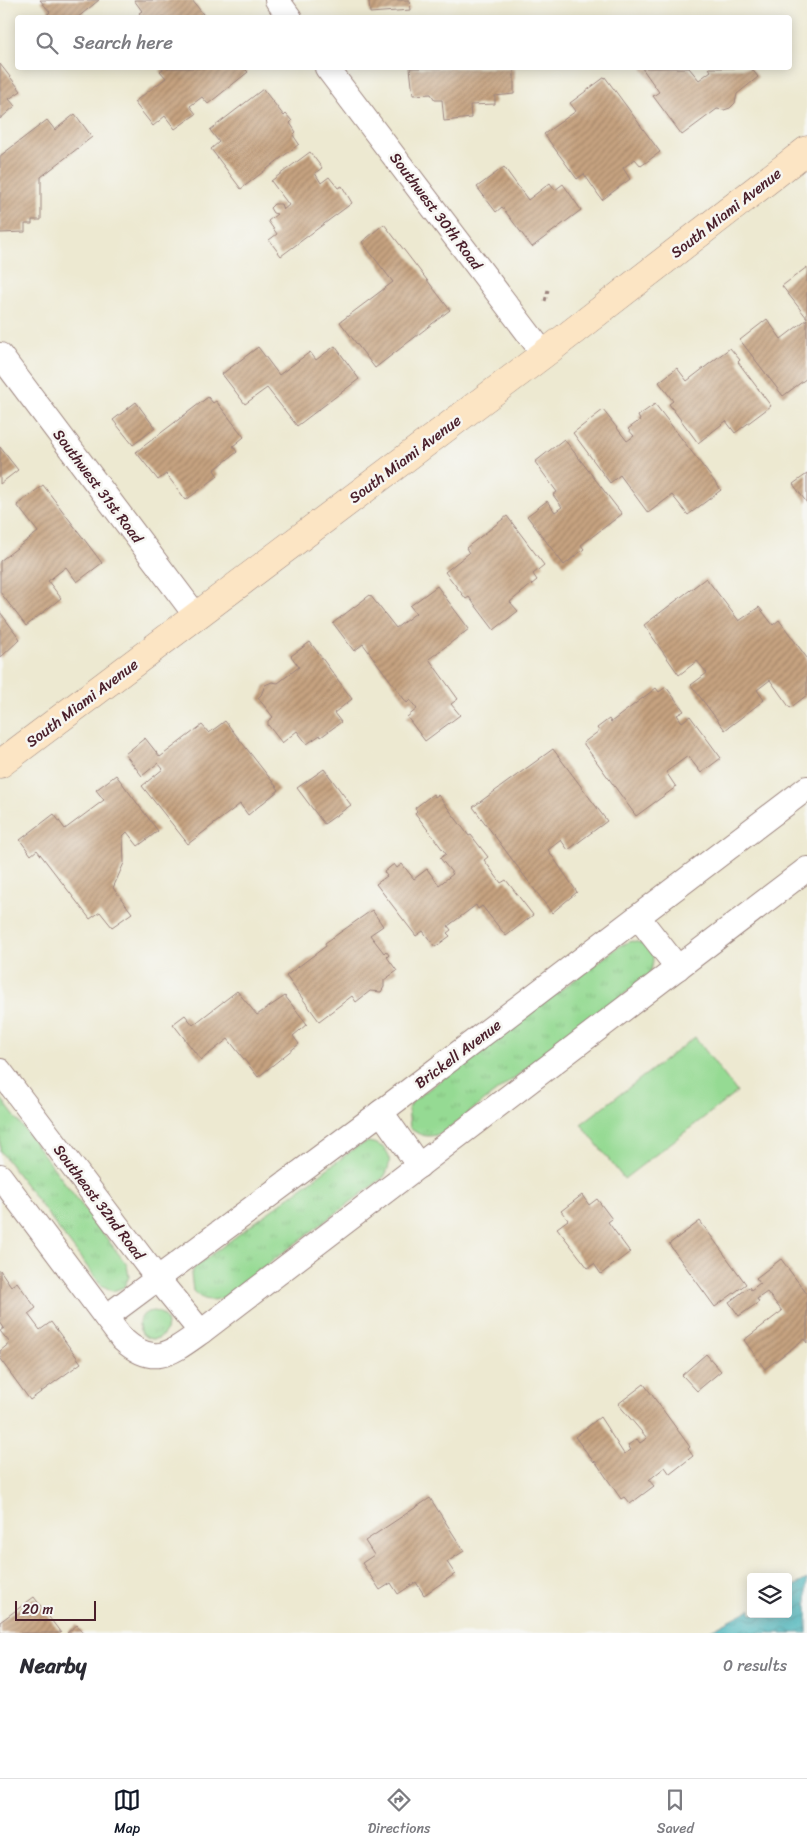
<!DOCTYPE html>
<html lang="en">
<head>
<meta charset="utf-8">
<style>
	:root { --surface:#fff; --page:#f2f2f3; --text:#2b2b33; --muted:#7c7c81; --line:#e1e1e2; --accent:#111827 }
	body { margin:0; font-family:Sriracha,sans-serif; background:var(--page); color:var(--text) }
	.controls { position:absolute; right:15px; bottom:15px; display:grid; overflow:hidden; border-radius:5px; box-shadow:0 2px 12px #0003 }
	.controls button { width:45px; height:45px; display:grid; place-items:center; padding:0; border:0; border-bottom:1px solid var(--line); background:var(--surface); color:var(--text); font:25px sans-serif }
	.scale { position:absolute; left:15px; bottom:12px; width:81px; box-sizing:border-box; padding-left:5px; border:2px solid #4a1f2b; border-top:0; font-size:14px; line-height:18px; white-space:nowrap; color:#4a1f2b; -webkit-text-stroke:4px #f6f6f2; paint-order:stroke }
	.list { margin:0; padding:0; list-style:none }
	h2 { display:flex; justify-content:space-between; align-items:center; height:65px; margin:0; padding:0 20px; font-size:21px }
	h2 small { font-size:16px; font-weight:400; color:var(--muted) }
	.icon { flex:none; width:28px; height:28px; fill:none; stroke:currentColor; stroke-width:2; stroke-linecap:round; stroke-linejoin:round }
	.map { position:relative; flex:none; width:807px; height:1633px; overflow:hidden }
	.search { position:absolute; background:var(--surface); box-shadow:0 2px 12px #0003; left:15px; right:15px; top:15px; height:55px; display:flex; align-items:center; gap:12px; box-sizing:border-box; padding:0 18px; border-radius:5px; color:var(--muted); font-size:19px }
	.sheet { height:145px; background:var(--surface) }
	nav { display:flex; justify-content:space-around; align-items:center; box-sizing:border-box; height:70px; border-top:1px solid var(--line); background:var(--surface); font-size:14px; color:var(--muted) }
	nav a { display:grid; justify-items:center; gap:2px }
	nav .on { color:var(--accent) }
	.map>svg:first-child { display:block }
</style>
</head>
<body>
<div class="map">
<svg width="807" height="1633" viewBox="0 0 807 1633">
	<defs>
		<pattern id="grass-tufts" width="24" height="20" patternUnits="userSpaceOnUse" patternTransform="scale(1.25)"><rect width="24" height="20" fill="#95da93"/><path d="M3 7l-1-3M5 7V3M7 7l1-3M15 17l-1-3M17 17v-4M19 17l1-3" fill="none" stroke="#82bb7f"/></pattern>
		<pattern id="water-waves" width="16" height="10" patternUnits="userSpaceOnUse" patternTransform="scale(1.25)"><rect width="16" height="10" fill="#43b3ba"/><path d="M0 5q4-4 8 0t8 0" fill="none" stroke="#3a9197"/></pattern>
		<pattern id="building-hatch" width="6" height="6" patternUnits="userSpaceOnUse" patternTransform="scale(1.25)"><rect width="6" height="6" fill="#c6a380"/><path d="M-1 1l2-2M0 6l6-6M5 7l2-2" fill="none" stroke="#a38469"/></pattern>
	</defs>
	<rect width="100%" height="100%" fill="#f6f6f2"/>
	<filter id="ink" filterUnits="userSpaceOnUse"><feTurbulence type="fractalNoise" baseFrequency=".02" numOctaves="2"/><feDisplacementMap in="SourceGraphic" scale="10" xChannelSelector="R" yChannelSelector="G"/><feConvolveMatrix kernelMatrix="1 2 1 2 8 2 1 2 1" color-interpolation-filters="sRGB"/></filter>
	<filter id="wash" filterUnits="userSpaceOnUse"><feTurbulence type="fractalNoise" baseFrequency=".0096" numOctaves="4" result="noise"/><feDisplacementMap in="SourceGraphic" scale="20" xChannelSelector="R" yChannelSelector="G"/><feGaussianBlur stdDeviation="1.12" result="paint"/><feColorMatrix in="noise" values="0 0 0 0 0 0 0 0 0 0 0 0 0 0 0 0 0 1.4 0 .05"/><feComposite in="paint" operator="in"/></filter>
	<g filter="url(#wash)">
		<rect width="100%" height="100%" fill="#ede9d1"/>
		<g fill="url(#grass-tufts)" stroke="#707c5f">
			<path d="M632 941C653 944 658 958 648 976L442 1133C429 1138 421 1137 410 1128L408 1109 413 1101 621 945Z"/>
			<polygon points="0,1097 127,1265 129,1277 124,1287 113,1291 101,1285 0,1151"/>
			<path d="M368 1142C389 1145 395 1159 384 1177L224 1297C211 1302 203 1301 193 1291L191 1274 196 1266 358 1146Z"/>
			<circle cx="153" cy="1325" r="14"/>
		</g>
		<polygon fill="#95da93" stroke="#707c5f" points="695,1037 737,1092 624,1179 581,1124"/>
		<polygon fill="url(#water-waves)" stroke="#466972" points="807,1579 807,1633 705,1633 751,1609 751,1614 788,1614 788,1589"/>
		<g id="blocks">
			<g fill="url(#building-hatch)">
				<polygon points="40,0 99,0 77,18 43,18 50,12"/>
				<polygon points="134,0 192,0 206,18 143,18 139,13 142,11"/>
				<polygon points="369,0 409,0 410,10 370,13"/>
				<polygon points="0,64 21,91 9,99 15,106 0,119"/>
				<polygon points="165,68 244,68 248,72 208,104 202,97 190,106 196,114 175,129 165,116 153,126 134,102 166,78 160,71"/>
				<polygon points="410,68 514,68 514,94 495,96 495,104 470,105 471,118 444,121 442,100 435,100 431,94 413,95"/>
				<polygon points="642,68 689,68 699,80 711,71 709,68 751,68 758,77 737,94 735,103 730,108 724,110 717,109 682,135 653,96 659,92"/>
				<polygon points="605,77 660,152 641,166 635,159 623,168 630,179 602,200 584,174 577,179 544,134 576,111 570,103"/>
				<polygon points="263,89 284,116 286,114 292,121 290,123 296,132 293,135 299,144 241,189 211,149 219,142 210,130"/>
				<polygon points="75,114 92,137 41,177 41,220 32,220 32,224 25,224 25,232 0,233 0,156 47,120 55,130"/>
				<polygon points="310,152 322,168 315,173 321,183 329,177 338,188 342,186 352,203 281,256 269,240 277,234 268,221 277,214 273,213 270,208 274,204 281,204 283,210 289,205 271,181"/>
				<polygon points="504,167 528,200 550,183 555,190 563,184 581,210 532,247 502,207 496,212 477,187"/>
				<polygon points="384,224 450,310 375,368 340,322 393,282 362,242"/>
				<polygon points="807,267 807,318 782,286"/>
				<polygon points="767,319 781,339 807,319 807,378 783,396 740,340"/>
				<polygon points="335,346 359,379 297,426 267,388 245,404 222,374 258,347 279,375 310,352 316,360"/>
				<polygon points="730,348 740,360 738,362 771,406 735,433 726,421 698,443 669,404 673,401 659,382 677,368 687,381"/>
				<polygon points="208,397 213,403 216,401 244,437 233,446 237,452 214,470 218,476 186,500 166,474 158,480 136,452"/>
				<polygon points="136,402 155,428 133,445 113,420"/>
				<polygon points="655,404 721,490 688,515 672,495 648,513 620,475 610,483 573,433 603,410 627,441 634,436 628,429 640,420 638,416"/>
				<polygon points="564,439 622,514 581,545 584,549 564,565 527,516 547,501 555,512 562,507 553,495 557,492 535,462"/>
				<polygon points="0,447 18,470 0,484"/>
				<polygon points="807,474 807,503 793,484"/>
				<polygon points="43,485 102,563 77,582 66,567 48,581 61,598 26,626 0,592 0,561 38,532 17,505"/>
				<polygon points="507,516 544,565 533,574 537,580 510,602 518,611 494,630 469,597 466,599 445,572 469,553 466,548"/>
				<polygon points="706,578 739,621 759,607 773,625 779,620 807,658 807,695 790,708 770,680 757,690 764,700 725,730 691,685 707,673 697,661 679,675 644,625"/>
				<polygon points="437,586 469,629 429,659 458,699 451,704 460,715 425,741 407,717 417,709 410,700 407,703 363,644 354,651 333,623 370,595 396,628 416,613 410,606"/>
				<polygon points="0,612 20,639 0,658"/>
				<polygon points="310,642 352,699 334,713 341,722 321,737 320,735 307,744 297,731 282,743 268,725 268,721 273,717 258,698 261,695 265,685 272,682 278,683 299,667 291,656"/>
				<polygon points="666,687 684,711 677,715 682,722 690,716 721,758 701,773 688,756 666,772 676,787 636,816 583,743 599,731 597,728 609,719 611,722 656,688 659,692"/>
				<polygon points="225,721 279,790 248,815 240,804 188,844 142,786 163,769 158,763 142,776 125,754 145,738 160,757 202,725 209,733"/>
				<polygon points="553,749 607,821 568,850 561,840 548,850 577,892 552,913 473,807"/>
				<polygon points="324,769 351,805 324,824 297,788"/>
				<polygon points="116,775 158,831 138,846 127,832 123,836 124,863 113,888 132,913 112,927 100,912 90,919 37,850 31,855 20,840 54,814 65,829 104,800 96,790"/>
				<polygon points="433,794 435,797 438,795 469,836 471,835 488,857 484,860 501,883 506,880 533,915 506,936 482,906 478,909 476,905 448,926 451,930 447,933 450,936 435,947 423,931 416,936 376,884 387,876 384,872 394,864 397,868 402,864 414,879 427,869 439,885 453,874 440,858 446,854 415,813 417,811 415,808"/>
				<polygon points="372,910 383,926 370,935 384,953 386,951 389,955 387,957 397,971 384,980 384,987 381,992 370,991 356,1002 352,996 319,1021 286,976 326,946 325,943"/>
				<polygon points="237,991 257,1015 285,996 307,1024 293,1036 299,1044 258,1077 228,1039 201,1060 173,1024 185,1015 193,1025"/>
				<polygon points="582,1195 589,1205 597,1199 612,1219 608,1222 630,1252 601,1274 594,1264 588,1268 557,1228 568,1220 561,1211"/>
				<polygon points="700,1221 746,1284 715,1307 669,1244"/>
				<polygon points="781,1259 807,1294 807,1343 804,1339 765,1369 744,1340 782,1311 767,1292 757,1299 759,1302 739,1316 729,1302 749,1287 751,1290 760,1283 756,1278"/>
				<polygon points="0,1270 11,1286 17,1282 36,1308 28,1314 40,1330 51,1322 81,1363 30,1400 0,1359 0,1351 10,1343 0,1331 4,1328 0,1322"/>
				<polygon points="706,1354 721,1371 697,1391 682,1375"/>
				<polygon points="644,1384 690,1447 688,1449 693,1456 670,1474 665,1467 649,1480 654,1486 630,1504 624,1497 621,1499 595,1461 594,1462 575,1437 600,1417 624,1454 631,1450 628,1445 637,1439 640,1443 647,1438 618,1404"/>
				<polygon points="430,1498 464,1551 447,1562 455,1574 424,1595 416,1582 398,1594 391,1583 380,1590 362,1563 374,1555 365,1541"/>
				<polygon points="34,1597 61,1633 0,1633 0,1622"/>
				<polygon points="77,1625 83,1633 67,1633"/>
			</g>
		</g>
	</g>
	<g filter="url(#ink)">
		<use href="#blocks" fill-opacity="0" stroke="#9c847e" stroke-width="1"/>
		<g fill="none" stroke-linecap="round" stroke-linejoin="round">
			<defs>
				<g id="street">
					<polyline points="277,0 290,18"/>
					<polyline points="327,68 544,354"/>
					<polyline points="0,355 197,617"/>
					<polyline points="638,917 678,968"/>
					<polyline points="0,1071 157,1278 201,1332"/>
					<polyline points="381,1112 419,1166"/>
					<path d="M0 1176 122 1339C154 1368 170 1354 201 1332L807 869"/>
					<polyline points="106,1317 381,1112 807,788"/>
				</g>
				<polyline id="secondary" points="0,764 544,354 807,150"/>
			</defs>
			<use href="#street" stroke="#9c847e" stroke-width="26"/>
			<use href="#secondary" stroke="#9c847e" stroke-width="29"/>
			<polyline stroke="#9c847e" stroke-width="3" stroke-dasharray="4 4" stroke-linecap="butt" points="545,301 548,290"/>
			<use href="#street" stroke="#fff" stroke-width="24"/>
			<use href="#secondary" stroke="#fce5c4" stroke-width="28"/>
		</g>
	</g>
	<g text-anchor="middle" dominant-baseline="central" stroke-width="5" stroke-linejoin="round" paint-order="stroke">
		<g font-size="15" fill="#4a1f2b" stroke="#f6f6f2">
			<text transform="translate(436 211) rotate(53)">Southwest 30th Road</text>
			<text transform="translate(726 213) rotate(-38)">South Miami Avenue</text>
			<text transform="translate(405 459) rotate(-37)">South Miami Avenue</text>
			<text transform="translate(98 486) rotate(53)">Southwest 31st Road</text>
			<text transform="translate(82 703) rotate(-37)">South Miami Avenue</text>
			<text transform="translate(458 1054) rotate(-37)">Brickell Avenue</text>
			<text transform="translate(99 1202) rotate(53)">Southeast 32nd Road</text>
		</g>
	</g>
</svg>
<div class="controls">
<button><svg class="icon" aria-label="layers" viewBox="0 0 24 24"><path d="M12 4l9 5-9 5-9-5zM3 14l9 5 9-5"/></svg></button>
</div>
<div class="scale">20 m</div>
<div class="search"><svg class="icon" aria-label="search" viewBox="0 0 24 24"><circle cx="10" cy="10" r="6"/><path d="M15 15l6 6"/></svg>Search here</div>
</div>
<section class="sheet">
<h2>Nearby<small>0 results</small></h2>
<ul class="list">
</ul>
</section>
<nav>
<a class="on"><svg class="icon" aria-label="map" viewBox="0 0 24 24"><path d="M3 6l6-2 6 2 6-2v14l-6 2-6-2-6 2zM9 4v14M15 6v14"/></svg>Map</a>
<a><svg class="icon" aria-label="directions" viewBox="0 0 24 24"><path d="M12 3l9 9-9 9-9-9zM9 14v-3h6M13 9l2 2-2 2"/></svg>Directions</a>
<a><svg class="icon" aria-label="saved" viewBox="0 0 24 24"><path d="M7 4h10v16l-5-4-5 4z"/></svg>Saved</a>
</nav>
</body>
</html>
